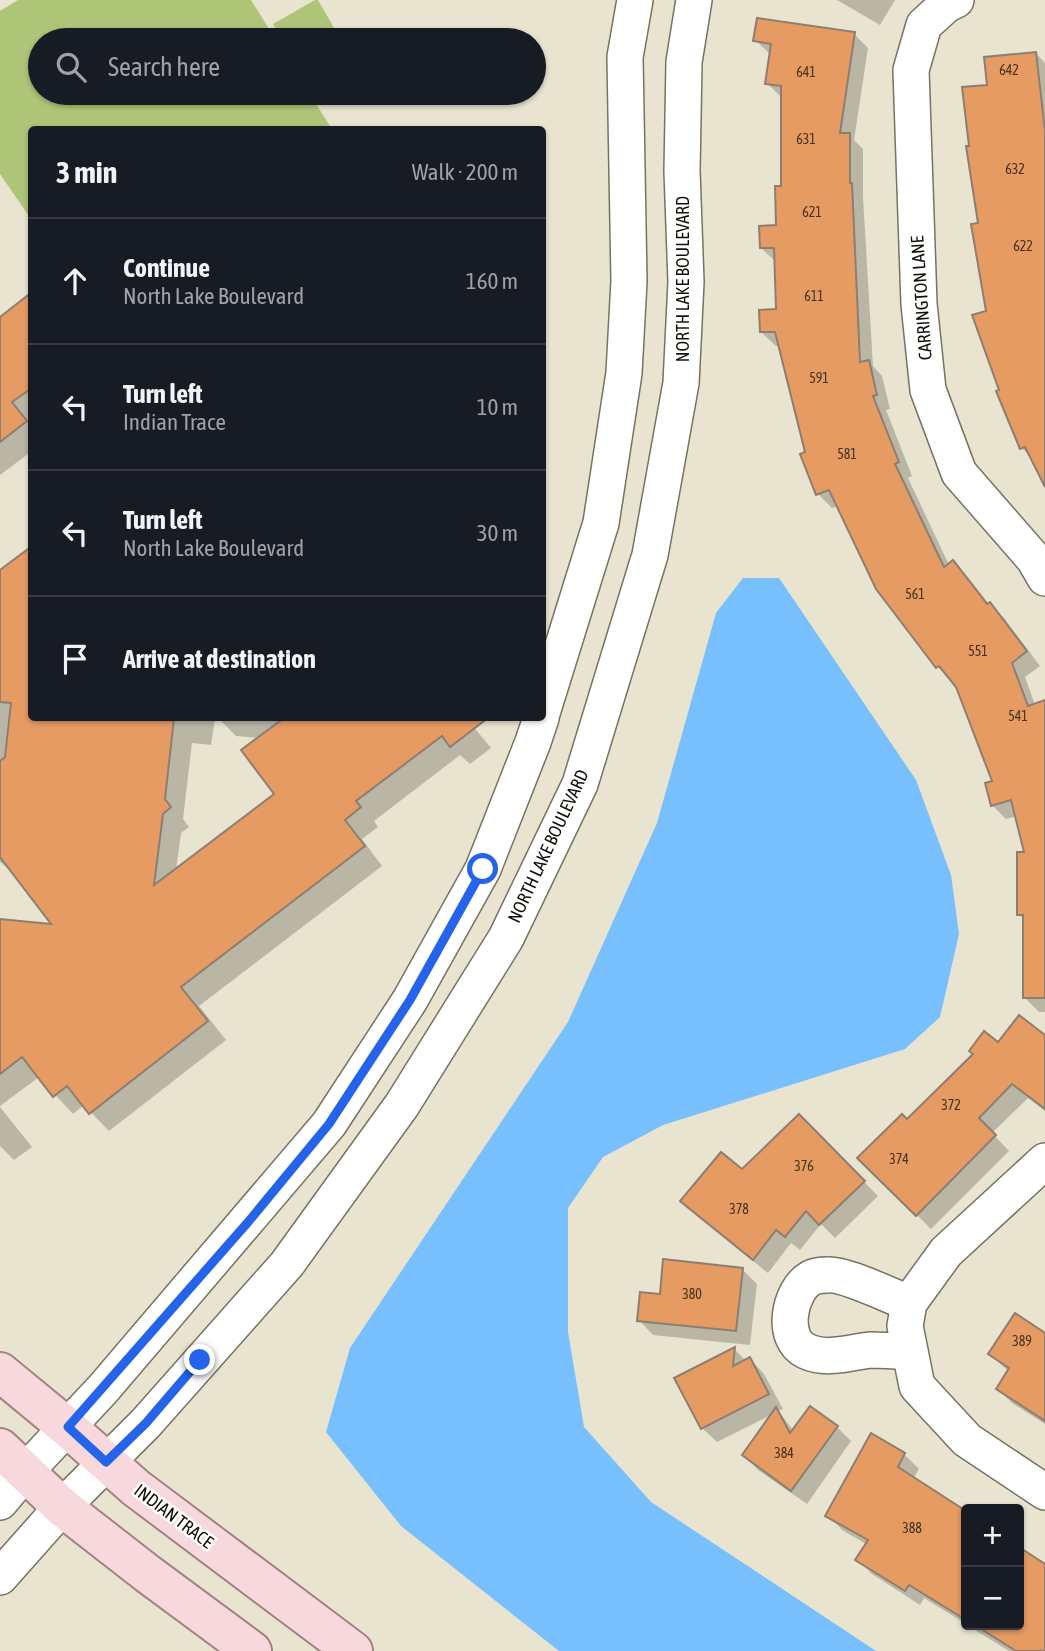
<!DOCTYPE html>
<html lang="en">
<head>
<meta charset="utf-8">
<style>
	:root { --surface:#171b24; --page:#242831; --text:#f1f3f6; --muted:#9ea1a6; --line:#363941 }
	body { margin:0; font-family:"Asap Condensed",sans-serif; background:var(--page); color:var(--text) }
	.controls { position:absolute; right:21px; bottom:21px; display:grid; overflow:hidden; border-radius:7px; box-shadow:0 2px 5px #0004 }
	.controls button { width:63px; height:63px; display:grid; place-items:center; padding:0; border:0; border-bottom:2px solid var(--line); background:var(--surface); color:var(--text); font:35px sans-serif }
	.stop { position:absolute; width:21px; height:21px; margin:-16px; border:5px solid #2563eb; border-radius:50%; background:#fff }
	.stop.end { background:#2563eb; border-color:#fff; box-shadow:0 2px 7px #0008 }
	.list { margin:0; padding:0; list-style:none }
	h2 { display:flex; justify-content:space-between; align-items:center; height:91px; margin:0; padding:0 28px; font-size:30px }
	h2 small { font-size:23px; font-weight:400; color:var(--muted) }
	.list li { display:grid; grid-template-columns:46px 1fr auto; gap:21px; align-items:center; box-sizing:border-box; height:126px; padding:0 28px; border-top:2px solid var(--line) }
	.list b { display:block; font-size:26px; white-space:nowrap }
	.list p { margin:0; font-size:23px; white-space:nowrap; color:var(--muted) }
	.list em { font-size:23px; font-style:normal; color:var(--muted) }
	.icon { flex:none; width:38px; height:38px; fill:none; stroke:currentColor; stroke-width:2; stroke-linecap:round; stroke-linejoin:round }
	.map { position:relative; flex:none; width:1045px; height:1651px; overflow:hidden }
	.search { position:absolute; background:var(--surface); box-shadow:0 2px 5px #0004; left:28px; top:28px; width:518px; height:77px; display:flex; align-items:center; gap:18px; box-sizing:border-box; padding:0 24px; border-radius:38px; color:var(--muted); font-size:26px }
	.panel { position:absolute; background:var(--surface); box-shadow:0 2px 5px #0004; left:28px; top:126px; width:518px; height:595px; border-radius:7px }
	.map>svg:first-child { display:block }
</style>
</head>
<body>
<div class="map">
<svg width="1045" height="1651" viewBox="0 0 1045 1651">
	<rect width="100%" height="100%" fill="#e8e4d0"/>
	<g fill="#aec578">
		<polygon points="18,0 251,0 276,40 40,40 40,93 309,93 332,129 32,130 31,219 0,174 0,11"/>
		<polygon points="315,0 318,0 341,40 283,40 273,24"/>
	</g>
	<polygon fill="#77bffd" points="743,578 779,578 916,780 951,875 959,934 940,1017 905,1049 663,1125 603,1157 568,1208 568,1332 584,1427 651,1502 876,1651 559,1651 401,1526 326,1432 350,1348 568,1022 657,823 716,613"/>
	<g fill="#0003">
		<polygon points="837,0 895,0 880,25"/>
		<polygon points="854,34 868,48 854,140 863,149 863,197 873,366 882,376 890,409 886,410 912,476 908,478 949,565 953,562 967,576 989,604 1004,618 1040,666 1025,677 1035,705 1045,702 1045,1012 1039,1012 1025,998 1025,920 1018,914 1027,854 1017,816 1006,819 992,805 994,783 957,686 938,667 838,506 832,508 818,494 780,346 776,346 761,332 778,311 776,262 761,248 778,227 783,188 781,97 767,83 771,55 755,40"/>
		<polygon points="1036,53 1045,63 1045,483 1033,460 1022,448 998,392 1001,391 988,312 980,225 989,86"/>
		<polygon points="32,295 32,451 0,475 0,319"/>
		<polygon points="0,572 32,718 215,718 211,745 192,743 183,819 189,827 181,833 176,870 277,794 259,738 236,736 218,718 481,718 472,725 491,748 470,764 460,755 374,821 378,827 362,839 382,866 199,1006 226,1040 109,1131 84,1105 73,1114 39,1077 0,1106 0,924 55,926 16,875 0,862"/>
		<polygon points="1045,1037 1045,1111 1028,1098 992,1133 1009,1151 931,1229 860,1158 907,1121 975,1055 998,1044"/>
		<polygon points="0,1107 32,1147 14,1160 0,1146"/>
		<polygon points="799,1116 878,1196 835,1238 821,1224 800,1250 791,1243 768,1273 697,1216 682,1201 742,1171"/>
		<polygon points="742,1269 757,1284 750,1345 653,1335 639,1320 661,1296"/>
		<polygon points="1045,1336 1045,1424 1012,1403 998,1389 1009,1372 990,1354"/>
		<polygon points="734,1349 746,1361 750,1359 764,1374 783,1409 778,1411 794,1431 837,1427 851,1441 807,1504 758,1470 744,1455 773,1414 717,1442 702,1428"/>
		<polygon points="872,1436 904,1454 919,1469 913,1479 966,1514 966,1624 924,1598 920,1605 872,1574 858,1560 868,1545 842,1530 828,1515"/>
		<polygon points="1019,1549 1045,1566 1045,1651 1009,1651 967,1625 1019,1625"/>
	</g>
	<g fill="#e59b62" stroke="#8e7e72" stroke-width="2">
		<polygon points="757,18 855,32 840,133 850,133 850,183 852,183 860,362 869,360 877,395 873,396 899,462 895,464 944,567 953,560 987,604 990,602 1027,651 1012,663 1028,706 1045,700 1045,998 1023,998 1023,915 1017,915 1017,852 1024,852 1011,800 991,806 985,783 992,781 956,687 939,666 936,668 876,589 829,490 816,495 800,454 805,452 775,332 760,332 759,310 776,309 774,248 760,248 759,226 776,225 775,186 781,186 781,86 765,84 771,44 753,41"/>
		<polygon points="1036,52 1045,131 1045,487 1025,447 1020,449 996,391 999,390 972,315 986,311 971,224 978,223 966,146 969,146 962,87 987,85 984,57"/>
		<polygon points="32,292 32,388 12,402 27,421 0,442 0,317"/>
		<polygon points="32,546 32,718 174,718 165,799 171,807 163,814 154,885 274,794 241,750 284,718 488,718 450,747 442,736 356,801 361,807 345,820 365,846 181,987 208,1021 89,1114 67,1086 53,1097 22,1057 0,1074 0,919 51,924 0,857 0,761 5,757 11,703 0,702 0,570"/>
		<polygon points="1019,1015 1045,1035 1045,1109 1012,1084 979,1118 996,1135 916,1216 857,1158 902,1114 907,1119 973,1054 969,1051 984,1031 998,1042"/>
		<polygon points="799,1114 865,1181 819,1225 806,1211 785,1237 776,1230 753,1260 680,1201 721,1152 742,1169"/>
		<polygon points="663,1259 743,1268 736,1331 637,1321 640,1292 660,1294"/>
		<polygon points="1015,1313 1045,1333 1045,1421 996,1389 1009,1368 988,1354"/>
		<polygon points="735,1347 733,1366 750,1357 769,1394 701,1429 674,1378"/>
		<polygon points="810,1406 838,1426 791,1491 742,1455 776,1407 790,1433"/>
		<polygon points="871,1433 905,1453 898,1467 966,1511 966,1620 909,1585 905,1591 855,1560 868,1540 825,1516"/>
		<polygon points="1019,1547 1045,1564 1045,1651 1016,1651 975,1625 1019,1625"/>
	</g>
	<g fill="none" stroke-linecap="round" stroke-linejoin="round">
		<defs>
			<g id="minor">
				<polyline points="956,0 946,5 924,25 911,70 919,304 928,390 959,473 1034,559 1045,578"/>
				<polyline points="542,713 601,523 624,373 629,281 625,57 635,0"/>
				<polyline points="1045,1161 946,1252 909,1303 905,1326 917,1386 967,1440 1045,1492"/>
				<path d="M909 1303C890 1296 844 1273 827 1275 823 1275 815 1276 811 1278 789 1290 780 1339 806 1351 827 1361 850 1352 871 1350 883 1350 896 1351 909 1352"/>
				<polyline points="0,1502 25,1472 103,1389 329,1124 410,1000 483,869 533,742 541,718"/>
				<polyline points="0,1577 62,1507 146,1423 287,1264 402,1105 506,938 580,784 650,555 681,383 686,282 682,171 684,62 694,0"/>
			</g>
			<g id="major">
				<polyline points="0,1372 68,1428 136,1488 353,1651"/>
				<polyline points="0,1448 62,1507 148,1574 252,1651"/>
			</g>
		</defs>
		<use href="#minor" stroke="#777361" stroke-width="38"/>
		<use href="#major" stroke="#a38184" stroke-width="42"/>
		<use href="#minor" stroke="#fff" stroke-width="35"/>
		<use href="#major" stroke="#f7d9dd" stroke-width="38"/>
	</g>
	<g fill="none" stroke-linecap="round" stroke-linejoin="round">
		<polyline stroke="#2563eb" stroke-width="9" points="200,1360 146,1423 106,1462 68,1427 249,1221 329,1124 410,1000 483,869"/>
	</g>
	<g text-anchor="middle" dominant-baseline="central" stroke-width="5" stroke-linejoin="round" paint-order="stroke">
		<g font-size="14" fill="#46321e">
			<text x="1009" y="70">642</text>
			<text x="806" y="72">641</text>
			<text x="806" y="139">631</text>
			<text x="1015" y="169">632</text>
			<text x="812" y="212">621</text>
			<text x="1023" y="246">622</text>
			<text x="814" y="296">611</text>
			<text x="819" y="378">591</text>
			<text x="847" y="454">581</text>
			<text x="915" y="594">561</text>
			<text x="978" y="651">551</text>
			<text x="1018" y="716">541</text>
			<text x="951" y="1105">372</text>
			<text x="899" y="1159">374</text>
			<text x="804" y="1166">376</text>
			<text x="739" y="1209">378</text>
			<text x="692" y="1294">380</text>
			<text x="1022" y="1341">389</text>
			<text x="784" y="1453">384</text>
			<text x="912" y="1528">388</text>
		</g>
		<g font-size="18" fill="#110f08" stroke="#fff">
			<text transform="translate(682 279) rotate(-90)">NORTH LAKE BOULEVARD</text>
			<text transform="translate(921 298) rotate(-94)">CARRINGTON LANE</text>
			<text transform="translate(548 846) rotate(-65)">NORTH LAKE BOULEVARD</text>
			<text transform="translate(174 1516) rotate(37)">INDIAN TRACE</text>
		</g>
	</g>
</svg>
<div class="controls">
<button>+</button>
<button>−</button>
</div>
<div class="stop" style="left:483px;top:869px"></div>
<div class="stop end" style="left:200px;top:1360px"></div>
<div class="search"><svg class="icon" aria-label="search" viewBox="0 0 24 24"><circle cx="10" cy="10" r="6"/><path d="M15 15l6 6"/></svg>Search here</div>
<section class="panel">
<h2>3 min<small>Walk · 200 m</small></h2>
<ul class="list">
<li><svg class="icon" aria-label="ahead" viewBox="0 0 24 24"><path d="M12 20V5M6 11l6-6 6 6"/></svg><div><b>Continue</b><p>North Lake Boulevard</p></div><em>160 m</em></li>
<li><svg class="icon" aria-label="left" viewBox="0 0 24 24"><path d="M17 20v-9H6M10 6l-5 5 5 5"/></svg><div><b>Turn left</b><p>Indian Trace</p></div><em>10 m</em></li>
<li><svg class="icon" aria-label="left" viewBox="0 0 24 24"><path d="M17 20v-9H6M10 6l-5 5 5 5"/></svg><div><b>Turn left</b><p>North Lake Boulevard</p></div><em>30 m</em></li>
<li><svg class="icon" aria-label="arrive" viewBox="0 0 24 24"><path d="M6 21V4h12l-3 4 3 4H6"/></svg><div><b>Arrive at destination</b></div></li>
</ul>
</section>
</div>
</body>
</html>
